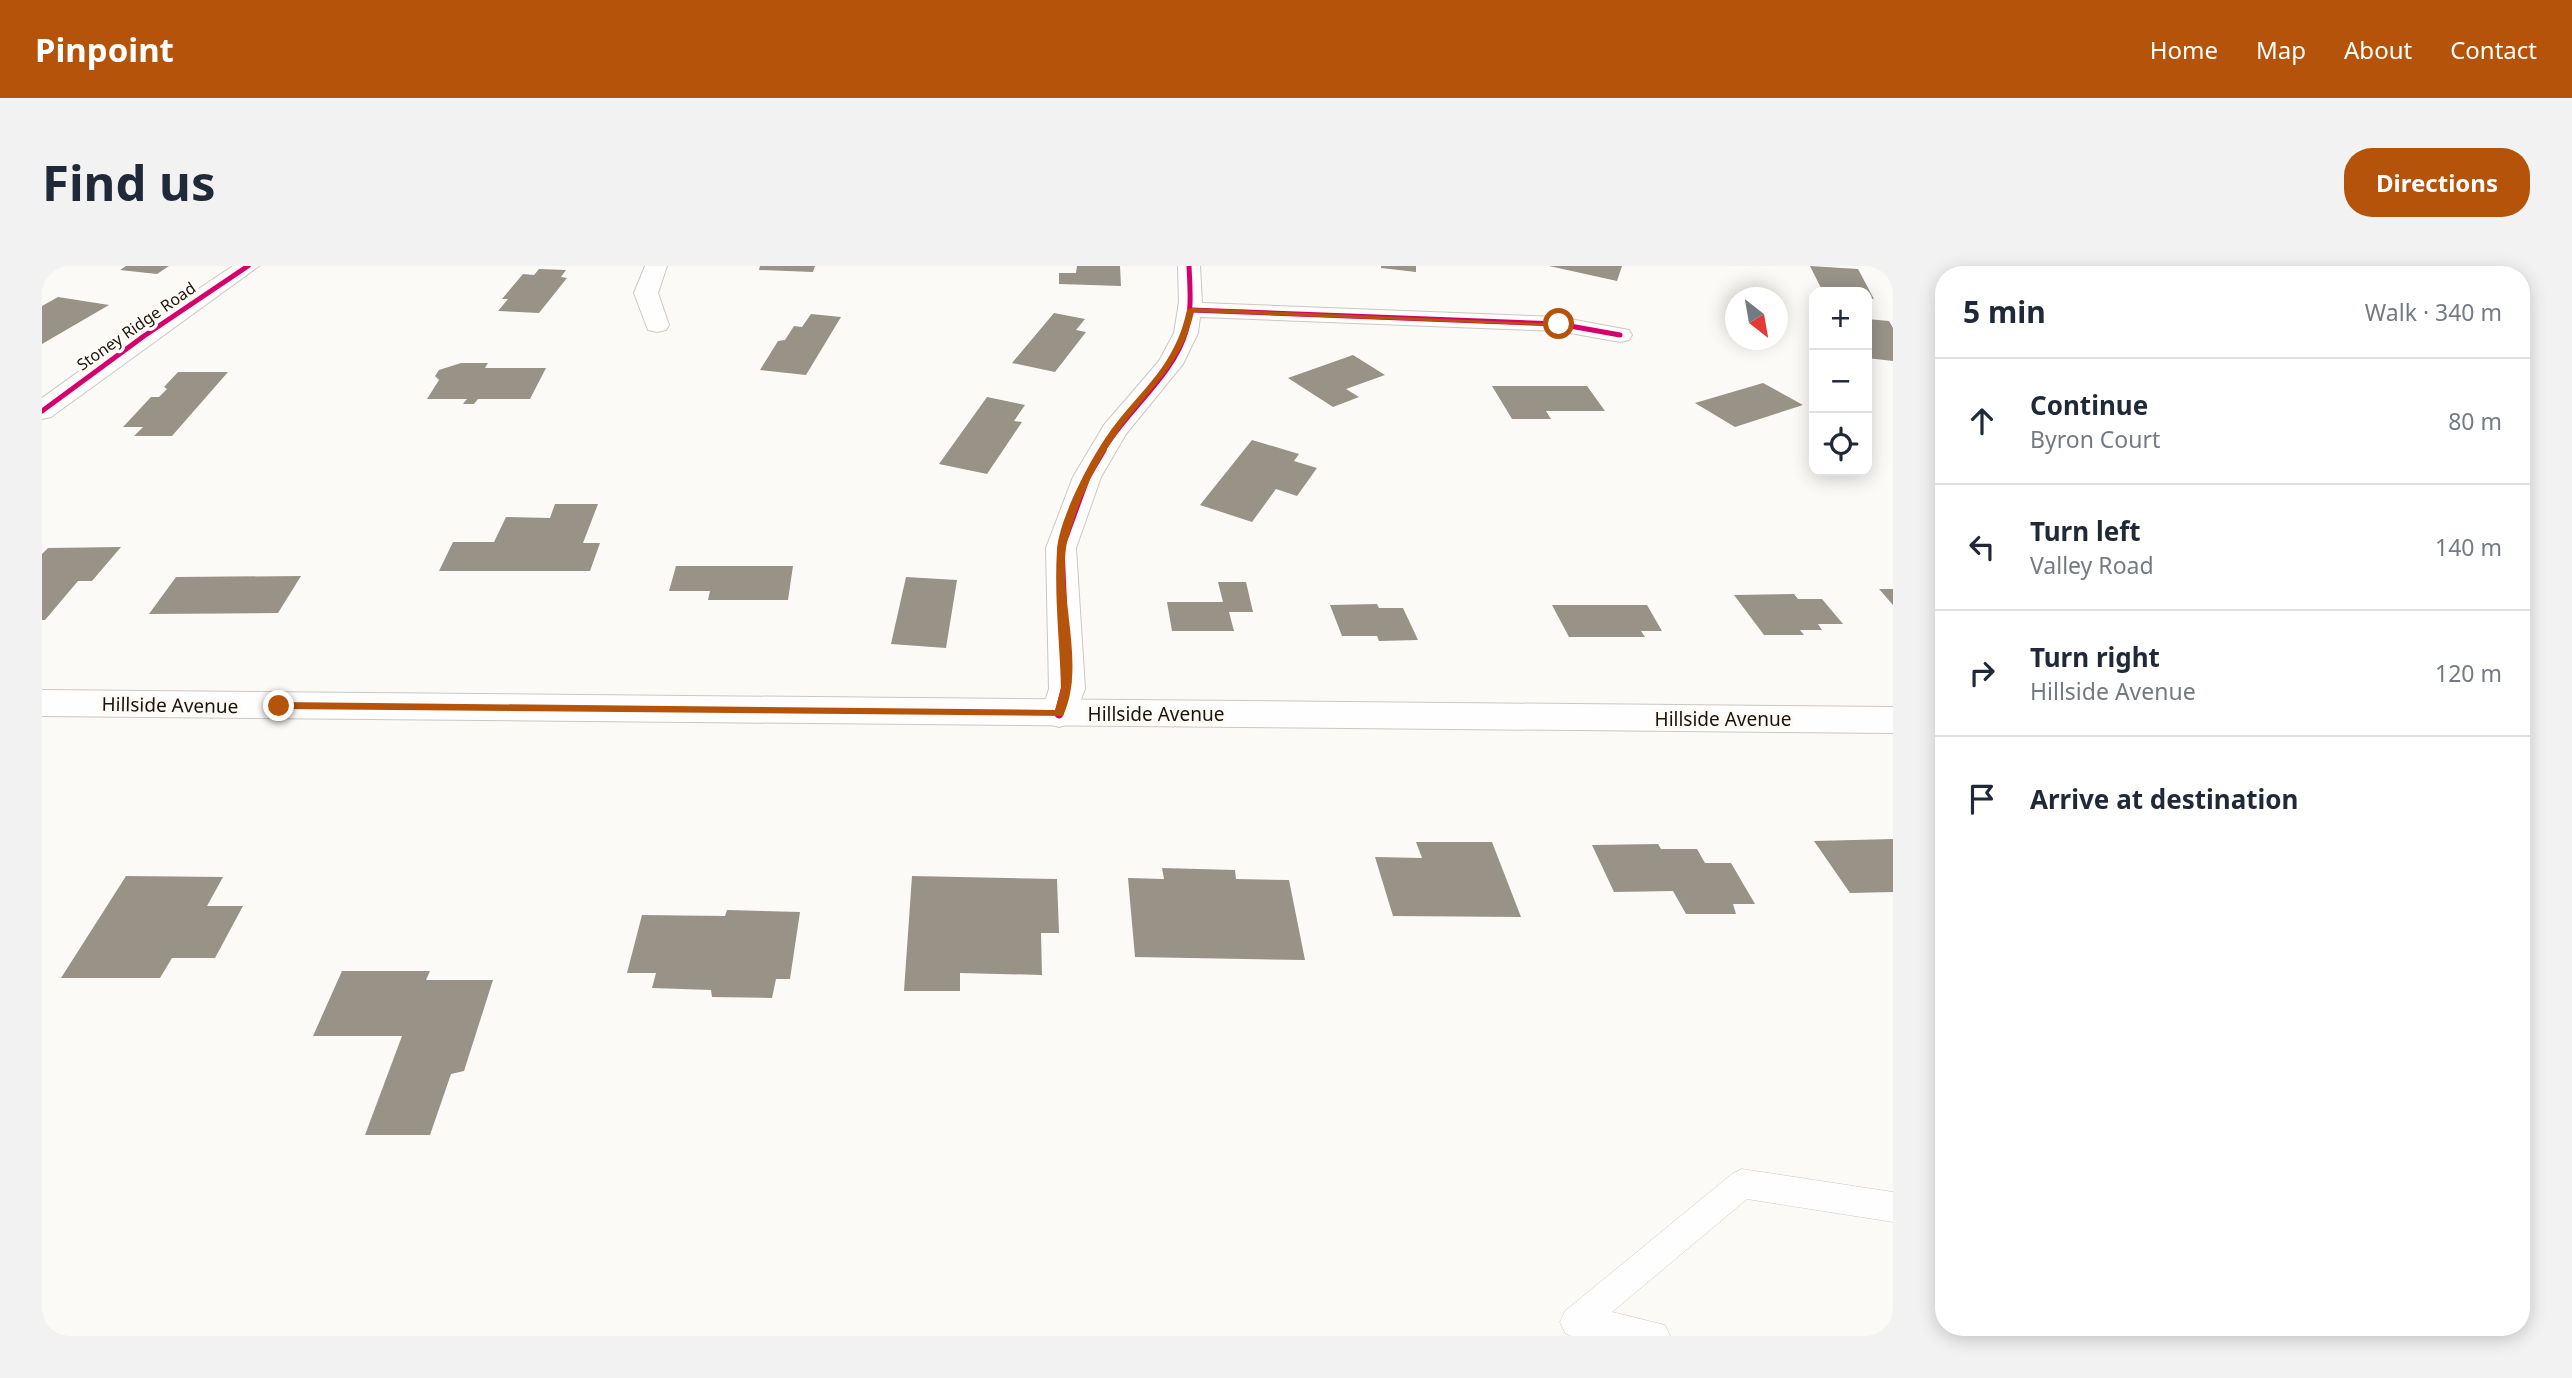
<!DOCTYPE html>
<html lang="en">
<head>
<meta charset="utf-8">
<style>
	:root { --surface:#fff; --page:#f2f2f3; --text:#1f2937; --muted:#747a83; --line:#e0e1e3; --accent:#b45309 }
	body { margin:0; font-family:"Noto Sans",sans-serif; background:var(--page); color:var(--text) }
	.controls { position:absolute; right:21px; top:21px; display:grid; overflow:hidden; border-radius:14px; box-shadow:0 4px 18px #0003 }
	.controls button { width:63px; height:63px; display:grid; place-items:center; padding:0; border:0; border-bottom:2px solid var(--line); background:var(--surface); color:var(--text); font:35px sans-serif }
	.compass { position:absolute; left:1683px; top:21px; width:63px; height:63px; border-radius:50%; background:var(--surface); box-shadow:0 4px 18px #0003; rotate:149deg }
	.stop { position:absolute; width:21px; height:21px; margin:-16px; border:5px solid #b45309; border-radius:50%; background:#fff }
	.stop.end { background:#b45309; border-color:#fff; box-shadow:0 2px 7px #0008 }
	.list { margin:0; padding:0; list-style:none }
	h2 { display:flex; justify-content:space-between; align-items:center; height:91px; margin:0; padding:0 28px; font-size:30px }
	h2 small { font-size:23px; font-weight:400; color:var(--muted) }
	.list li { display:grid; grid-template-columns:46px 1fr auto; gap:21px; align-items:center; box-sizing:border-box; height:126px; padding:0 28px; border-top:2px solid var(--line) }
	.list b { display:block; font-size:26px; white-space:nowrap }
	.list p { margin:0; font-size:23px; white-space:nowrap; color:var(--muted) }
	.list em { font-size:23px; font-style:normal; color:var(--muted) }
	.icon { flex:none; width:38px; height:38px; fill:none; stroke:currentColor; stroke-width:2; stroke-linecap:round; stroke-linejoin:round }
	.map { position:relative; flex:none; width:1851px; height:1070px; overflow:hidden; border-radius:28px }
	header { display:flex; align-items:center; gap:42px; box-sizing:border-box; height:98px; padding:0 35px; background:var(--accent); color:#fff }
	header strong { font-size:33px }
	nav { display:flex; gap:38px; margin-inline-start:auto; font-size:24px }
	.intro { display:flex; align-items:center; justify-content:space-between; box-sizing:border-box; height:168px; padding:0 42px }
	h1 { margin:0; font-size:49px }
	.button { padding:18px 32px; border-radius:28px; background:var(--accent); color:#fff; font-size:24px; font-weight:700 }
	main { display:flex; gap:42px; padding:0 42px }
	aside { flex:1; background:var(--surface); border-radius:28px; box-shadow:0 4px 18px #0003 }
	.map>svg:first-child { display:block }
</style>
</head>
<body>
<header>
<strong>Pinpoint</strong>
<nav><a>Home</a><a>Map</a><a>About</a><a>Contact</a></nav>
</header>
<div class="intro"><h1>Find us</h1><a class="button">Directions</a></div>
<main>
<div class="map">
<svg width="1851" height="1070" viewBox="0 0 1851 1070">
	<rect width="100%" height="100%" fill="#fcfaf7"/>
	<g fill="#989287">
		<polygon points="84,0 127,0 115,8 78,4"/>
		<polygon points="718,0 773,0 771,6 717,4"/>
		<polygon points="1035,0 1078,0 1079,20 1017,18 1017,7 1034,7"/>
		<polygon points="1339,0 1374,0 1374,6 1339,2"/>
		<polygon points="1507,0 1580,0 1575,15"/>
		<polygon points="1768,0 1816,3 1832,33 1825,32 1825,26 1781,26"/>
		<polygon points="497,3 524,4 519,11 525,12 497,47 456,45 466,33 460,33 481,8 492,9"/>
		<polygon points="16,31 67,39 0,78 0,40"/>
		<polygon points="1012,47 1043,53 1034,64 1044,66 1013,106 970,97"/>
		<polygon points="769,48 799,51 764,109 718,104 736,75 743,74 752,60 760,61"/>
		<polygon points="1825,53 1847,55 1851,62 1851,95 1825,92"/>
		<polygon points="1311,89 1343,109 1304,123 1317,131 1291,141 1246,112"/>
		<polygon points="419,97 446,97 443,102 504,102 488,133 436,133 432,138 421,138 425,133 385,133 397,114 393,110 397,104"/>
		<polygon points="136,106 186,106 130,170 92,170 101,161 81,161 109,131 117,131 125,123 122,121"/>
		<polygon points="1721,117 1761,139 1693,161 1653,137"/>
		<polygon points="1450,120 1545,120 1563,145 1504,145 1509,153 1470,153"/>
		<polygon points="945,131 983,139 972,155 980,156 945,208 897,198"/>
		<polygon points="1210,174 1257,188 1252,195 1275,202 1255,230 1234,223 1210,256 1158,239"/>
		<polygon points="513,238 556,238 541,277 558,277 548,305 397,305 411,276 452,276 464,251 508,252"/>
		<polygon points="79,281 50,315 36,315 3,354 0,354 0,288 6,282"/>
		<polygon points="634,300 751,300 746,334 666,334 668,325 627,325"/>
		<polygon points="259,310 236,347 107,348 134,311"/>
		<polygon points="864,311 915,314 904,382 849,378"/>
		<polygon points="1176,316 1204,316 1211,346 1187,346 1192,365 1130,365 1125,336 1181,336"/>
		<polygon points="1837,323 1851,323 1851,339"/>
		<polygon points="1752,328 1756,333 1780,333 1801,358 1776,358 1780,364 1758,364 1762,369 1722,369 1692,329"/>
		<polygon points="1335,338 1337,342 1361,342 1376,374 1337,375 1335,370 1300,370 1288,339"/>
		<polygon points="1510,339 1605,339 1620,365 1599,365 1603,371 1527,371"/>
		<polygon points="1851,573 1851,626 1808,627 1772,575"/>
		<polygon points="1374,576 1450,576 1479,651 1351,650 1333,591 1380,592"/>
		<polygon points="1616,578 1619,583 1655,583 1663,597 1689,597 1713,638 1691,638 1694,648 1644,648 1631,625 1572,626 1550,579"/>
		<polygon points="1120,602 1193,604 1194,613 1247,614 1263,694 1093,691 1086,612 1122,613"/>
		<polygon points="84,610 181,611 165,640 201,640 173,692 130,692 118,712 19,712"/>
		<polygon points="870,610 1015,613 1017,667 999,667 1000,709 918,707 918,725 862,725"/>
		<polygon points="685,644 758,646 748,713 734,713 730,732 670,731 669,724 610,722 614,707 585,707 600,649 683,650"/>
		<polygon points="300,705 388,705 384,714 451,714 422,805 409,808 388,869 323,869 360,770 271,770"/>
	</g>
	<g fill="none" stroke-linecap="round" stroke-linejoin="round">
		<defs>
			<polygon id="service" points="1700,903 1851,926 1851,956 1705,933 1570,1046 1623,1059 1628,1070 1529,1070 1523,1067 1518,1056 1523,1045 1690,908"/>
			<g id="minor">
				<polygon points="191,0 217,0 9,151 0,153 0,132 93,65"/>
				<polygon points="603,0 625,0 616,27 627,59 624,64 615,66 606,64 592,27"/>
				<polygon points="1136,0 1158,0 1160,37 1517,51 1587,64 1590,69 1587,74 1578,76 1517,65 1158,51 1156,67 1141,98 1084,168 1059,211 1034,282 1043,423 1030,457 1017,461 1004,457 999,448 1007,423 1004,282 1031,211 1062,159 1117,95 1132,67 1137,36"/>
			</g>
			<polygon id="secondary" points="0,424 1851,441 1851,467 0,450"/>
		</defs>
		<use href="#service" stroke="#ccc7c1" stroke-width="1"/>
		<use href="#minor" stroke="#ccc7c1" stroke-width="2"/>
		<use href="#secondary" stroke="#ccc7c1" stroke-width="2"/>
		<use href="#service" fill="#fffefe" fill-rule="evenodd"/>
		<use href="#minor" fill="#fffefe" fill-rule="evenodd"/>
		<use href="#secondary" fill="#fffefe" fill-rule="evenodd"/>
		<defs>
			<g id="cycleway-far2">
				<polyline points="1149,44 1517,58 1578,69"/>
				<polyline points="0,145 102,70 206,0"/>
				<path d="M1060 186C1083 146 1132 109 1144 65 1150 44 1148 22 1147 0"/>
			</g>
			<polyline id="cycleway-far1" points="1025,418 1019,282 1045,211 1061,184"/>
			<polyline id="cycleway" points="1017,448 1025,416"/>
		</defs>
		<use href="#cycleway-far2" stroke="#fefaf5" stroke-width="8"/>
		<use href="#cycleway-far1" stroke="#fefaf5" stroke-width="10"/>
		<use href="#cycleway" stroke="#fefaf5" stroke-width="13"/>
		<use href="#cycleway-far2" stroke="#d6006c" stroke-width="5"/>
		<use href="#cycleway-far1" stroke="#d6006c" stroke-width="7"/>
		<use href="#cycleway" stroke="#d6006c" stroke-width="9"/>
	</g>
	<path fill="#b45309" d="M1149 42 1521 58 1517 60 1152 46C1140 99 1106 124 1076 166 1057 193 1041 225 1031 256 1029 264 1025 273 1024 282 1017 335 1044 400 1021 450L237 443 232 440 237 436 1013 444 1019 423C1018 377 1012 330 1015 284 1017 252 1050 190 1069 164 1101 121 1133 100 1145 44Z"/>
	<g text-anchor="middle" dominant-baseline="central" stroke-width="7" stroke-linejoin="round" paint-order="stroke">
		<g font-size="16" fill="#1a130a" stroke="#fefaf5">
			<text transform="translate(94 60) rotate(-35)">Stoney Ridge Road</text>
		</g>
		<g font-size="19" fill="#1a130a" stroke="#fefaf5">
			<text transform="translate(128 439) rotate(1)">Hillside Avenue</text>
			<text x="1114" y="448">Hillside Avenue</text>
			<text x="1681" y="453">Hillside Avenue</text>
		</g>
	</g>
</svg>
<div class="controls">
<button>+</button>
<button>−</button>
<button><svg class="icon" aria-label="locate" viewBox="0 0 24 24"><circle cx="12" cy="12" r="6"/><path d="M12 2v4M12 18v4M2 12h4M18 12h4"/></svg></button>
</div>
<svg class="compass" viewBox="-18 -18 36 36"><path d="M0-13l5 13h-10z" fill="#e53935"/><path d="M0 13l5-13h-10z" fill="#747a83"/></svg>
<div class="stop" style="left:1517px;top:58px"></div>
<div class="stop end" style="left:237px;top:440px"></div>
</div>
<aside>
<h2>5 min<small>Walk · 340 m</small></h2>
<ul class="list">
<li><svg class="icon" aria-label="ahead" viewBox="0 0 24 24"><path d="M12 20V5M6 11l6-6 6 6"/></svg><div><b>Continue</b><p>Byron Court</p></div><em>80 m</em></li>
<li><svg class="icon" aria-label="left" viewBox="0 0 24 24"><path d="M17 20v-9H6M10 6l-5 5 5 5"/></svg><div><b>Turn left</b><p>Valley Road</p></div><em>140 m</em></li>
<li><svg class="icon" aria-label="right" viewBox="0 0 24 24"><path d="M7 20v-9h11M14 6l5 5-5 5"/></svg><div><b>Turn right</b><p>Hillside Avenue</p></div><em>120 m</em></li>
<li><svg class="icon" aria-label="arrive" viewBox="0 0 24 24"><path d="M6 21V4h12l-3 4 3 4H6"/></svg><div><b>Arrive at destination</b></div></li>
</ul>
</aside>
</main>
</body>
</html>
